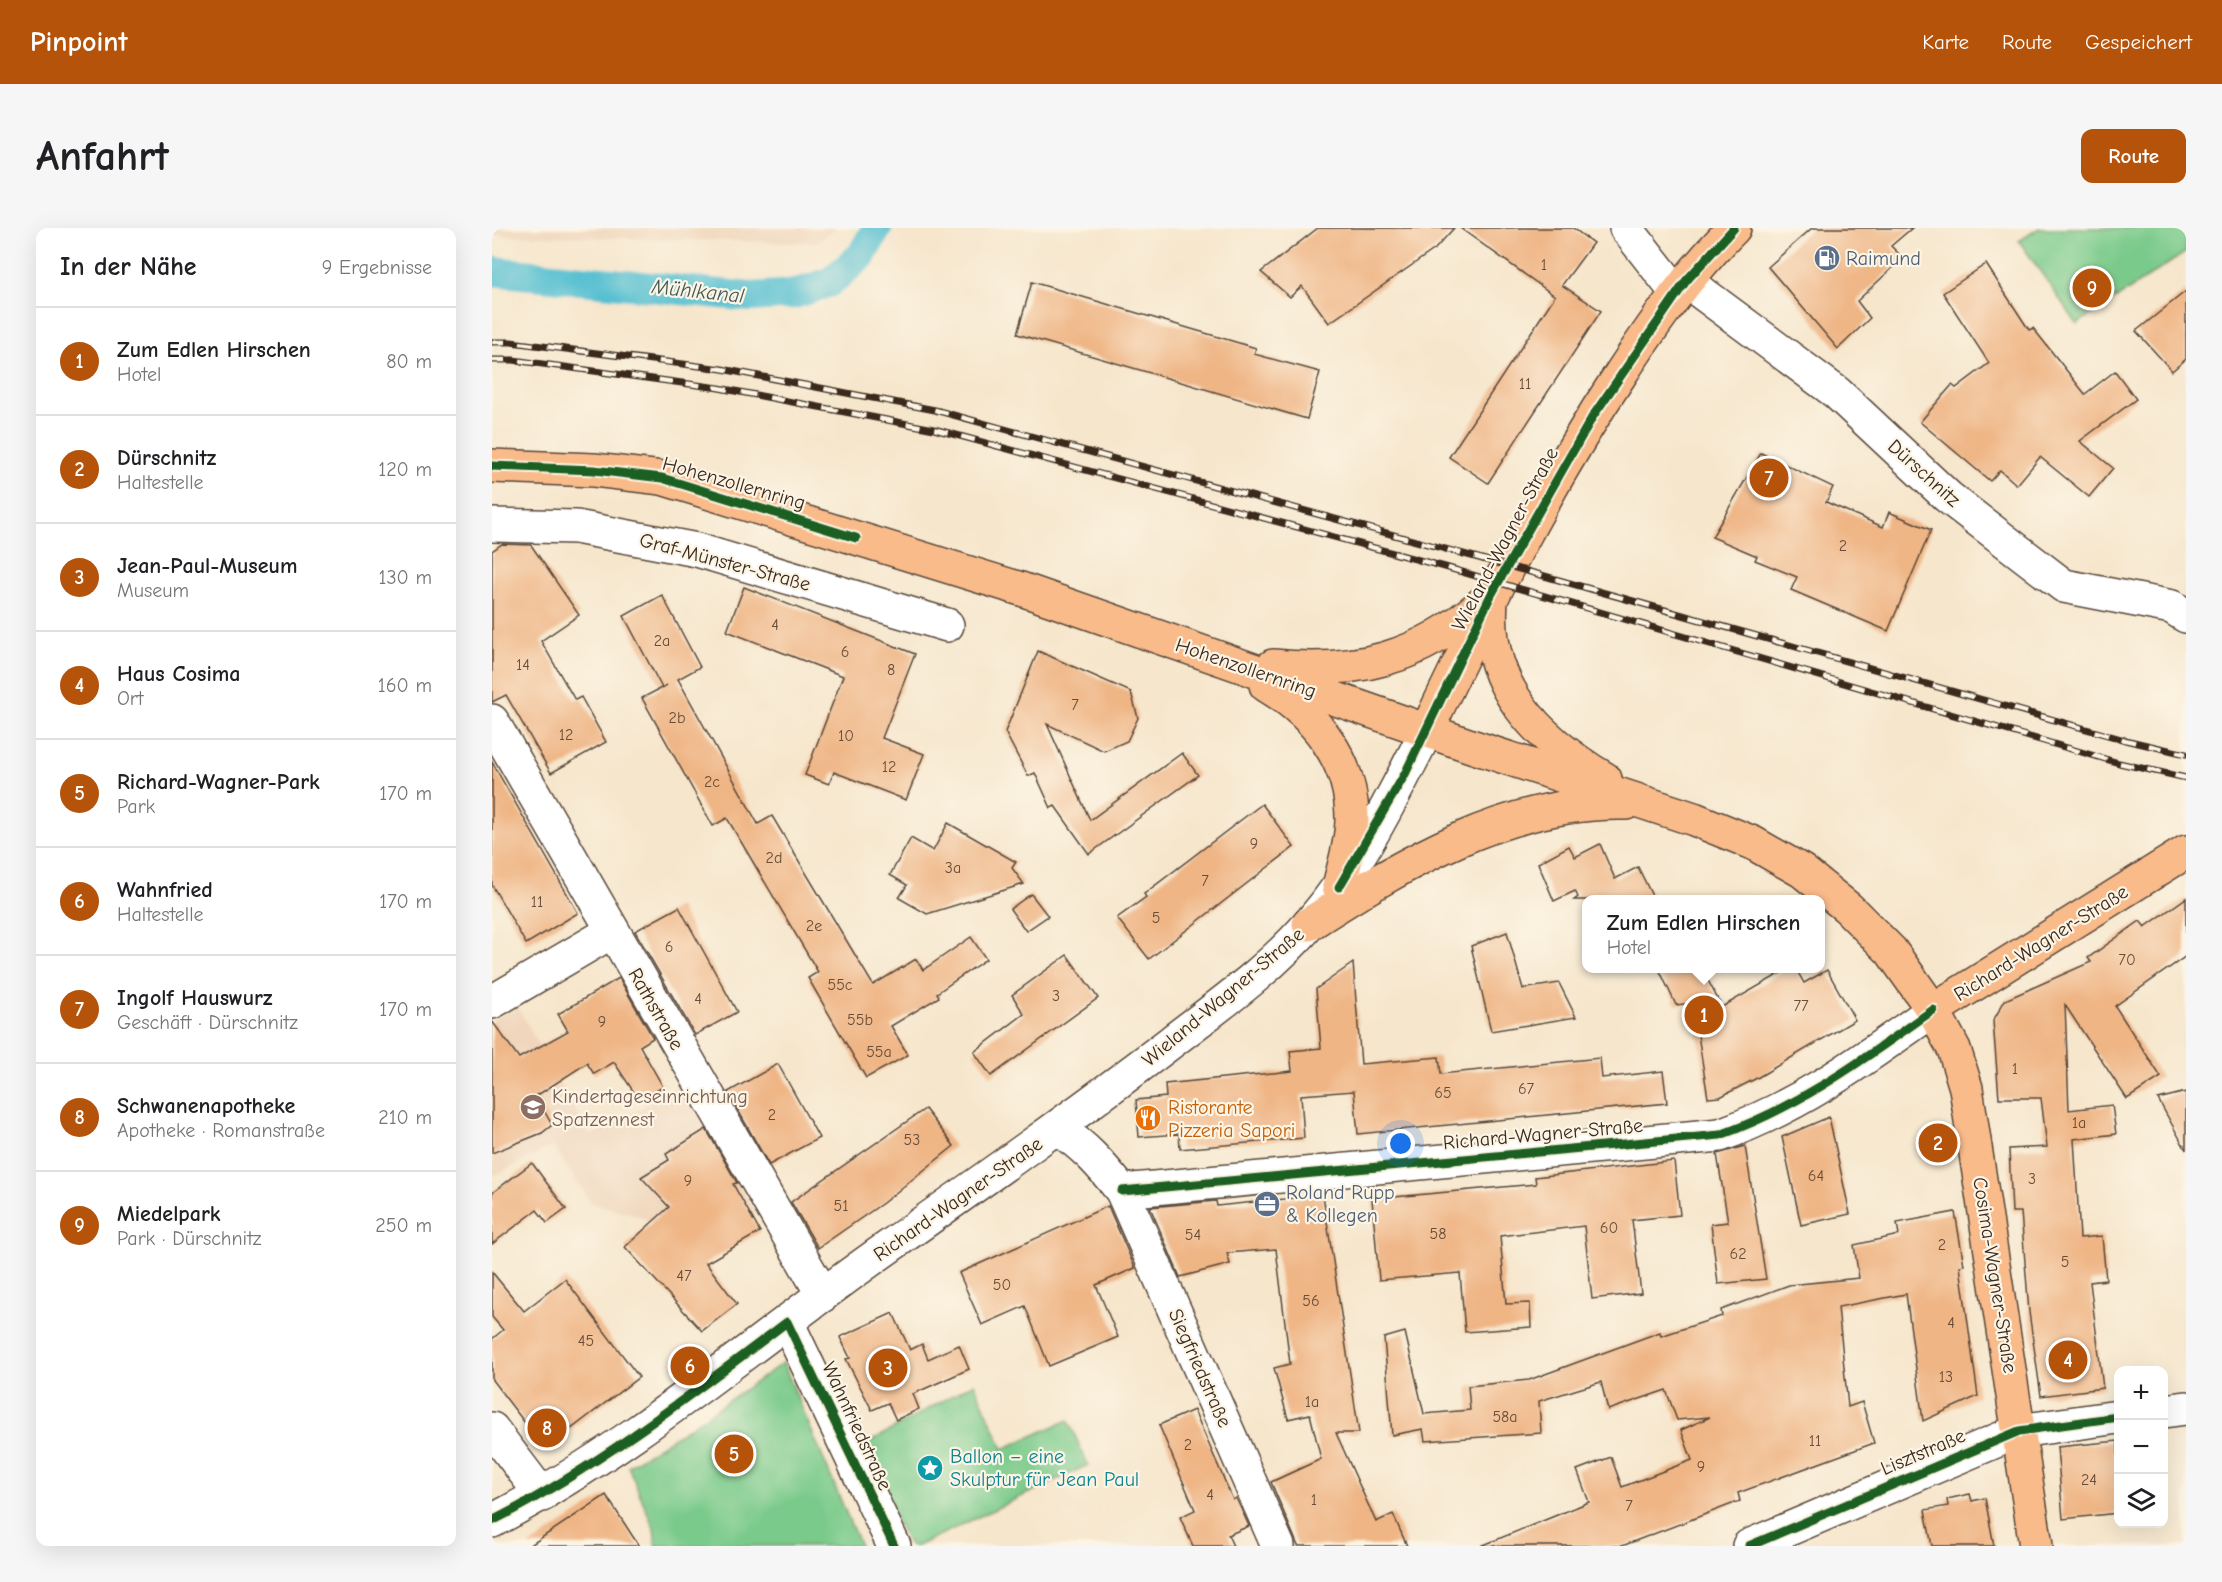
<!DOCTYPE html>
<html lang="de">
<head>
<meta charset="utf-8">
<style>
	:root { --surface:#fff; --page:#f6f6f6; --text:#202124; --muted:#757577; --line:#e0e0e0; --accent:#b45309 }
	body { margin:0; font-family:"Comic Neue",sans-serif; background:var(--page); color:var(--text) }
	.controls { position:absolute; right:18px; bottom:18px; display:grid; overflow:hidden; border-radius:12px; box-shadow:0 6px 24px #0002 }
	.controls button { width:54px; height:54px; display:grid; place-items:center; padding:0; border:0; border-bottom:2px solid var(--line); background:var(--surface); color:var(--text); font:30px sans-serif }
	.you { position:absolute; left:909px; top:916px; width:21px; height:21px; margin:-15px; border:4px solid #fff; border-radius:50%; background:#1a73e8; box-shadow:0 0 0 9px #1a73e833 }
	.badge { display:grid; place-items:center; width:39px; height:39px; border-radius:50%; background:var(--accent); color:#fff; font-size:20px; font-weight:700 }
	.pin { position:absolute; translate:-50% -50%; border:3px solid #fff; box-shadow:0 2px 6px #0006 }
	.popup { position:absolute; left:1090px; top:667px; width:243px; height:78px; box-sizing:border-box; display:grid; place-content:center; border-radius:12px; background:var(--surface); filter:drop-shadow(0 2px 4px #0005); font-size:20px; white-space:nowrap; color:var(--muted) }
	.popup b { font-size:22px; color:var(--text) }
	.popup::after { content:''; position:absolute; left:50%; top:100%; margin-left:-12px; border:12px solid transparent; border-top-color:var(--surface) }
	.list { margin:0; padding:0; list-style:none }
	h2 { display:flex; justify-content:space-between; align-items:center; height:78px; margin:0; padding:0 24px; font-size:26px }
	h2 small { font-size:20px; font-weight:400; color:var(--muted) }
	.list li { display:grid; grid-template-columns:39px 1fr auto; gap:18px; align-items:center; box-sizing:border-box; height:108px; padding:0 24px; border-top:2px solid var(--line) }
	.list b { display:block; font-size:22px; white-space:nowrap }
	.list p { margin:0; font-size:20px; white-space:nowrap; color:var(--muted) }
	.list em { font-size:20px; font-style:normal; color:var(--muted) }
	.icon { flex:none; width:33px; height:33px; fill:none; stroke:currentColor; stroke-width:2; stroke-linecap:round; stroke-linejoin:round }
	.map { position:relative; flex:none; width:1694px; height:1318px; overflow:hidden; border-radius:12px }
	header { display:flex; align-items:center; gap:36px; box-sizing:border-box; height:84px; padding:0 30px; background:var(--accent); color:#fff }
	header strong { font-size:28px }
	nav { display:flex; gap:33px; margin-inline-start:auto; font-size:21px }
	.intro { display:flex; align-items:center; justify-content:space-between; box-sizing:border-box; height:144px; padding:0 36px }
	h1 { margin:0; font-size:42px }
	.button { padding:15px 27px; border-radius:12px; background:var(--accent); color:#fff; font-size:21px; font-weight:700 }
	main { display:flex; gap:36px; padding:0 36px }
	aside { flex:1; background:var(--surface); border-radius:12px; box-shadow:0 6px 24px #0002 }
	.map>svg:first-child { display:block }
</style>
</head>
<body>
<header>
<strong>Pinpoint</strong>
<nav><a>Karte</a><a>Route</a><a>Gespeichert</a></nav>
</header>
<div class="intro"><h1>Anfahrt</h1><a class="button">Route</a></div>
<main>
<aside>
<h2>In der Nähe<small>9 Ergebnisse</small></h2>
<ul class="list">
<li><span class="badge">1</span><div><b>Zum Edlen Hirschen</b><p>Hotel</p></div><em>80 m</em></li>
<li><span class="badge">2</span><div><b>Dürschnitz</b><p>Haltestelle</p></div><em>120 m</em></li>
<li><span class="badge">3</span><div><b>Jean-Paul-Museum</b><p>Museum</p></div><em>130 m</em></li>
<li><span class="badge">4</span><div><b>Haus Cosima</b><p>Ort</p></div><em>160 m</em></li>
<li><span class="badge">5</span><div><b>Richard-Wagner-Park</b><p>Park</p></div><em>170 m</em></li>
<li><span class="badge">6</span><div><b>Wahnfried</b><p>Haltestelle</p></div><em>170 m</em></li>
<li><span class="badge">7</span><div><b>Ingolf Hauswurz</b><p>Geschäft · Dürschnitz</p></div><em>170 m</em></li>
<li><span class="badge">8</span><div><b>Schwanenapotheke</b><p>Apotheke · Romanstraße</p></div><em>210 m</em></li>
<li><span class="badge">9</span><div><b>Miedelpark</b><p>Park · Dürschnitz</p></div><em>250 m</em></li>
</ul>
</aside>
<div class="map">
<svg width="1694" height="1318" viewBox="0 0 1694 1318">
	<rect width="100%" height="100%" fill="#fcf5e5"/>
	<filter id="ink" filterUnits="userSpaceOnUse"><feTurbulence type="fractalNoise" baseFrequency=".0167" numOctaves="2"/><feDisplacementMap in="SourceGraphic" scale="12" xChannelSelector="R" yChannelSelector="G"/><feConvolveMatrix kernelMatrix="1 2 1 2 8 2 1 2 1" color-interpolation-filters="sRGB"/></filter>
	<filter id="wash" filterUnits="userSpaceOnUse"><feTurbulence type="fractalNoise" baseFrequency=".008" numOctaves="4" result="noise"/><feDisplacementMap in="SourceGraphic" scale="24" xChannelSelector="R" yChannelSelector="G"/><feGaussianBlur stdDeviation="1.35" result="paint"/><feColorMatrix in="noise" values="0 0 0 0 0 0 0 0 0 0 0 0 0 0 0 0 0 1.4 0 .05"/><feComposite in="paint" operator="in"/></filter>
	<g filter="url(#wash)">
		<rect width="100%" height="100%" fill="#f6e6cc"/>
		<g fill="#f0d6bc">
			<polygon points="0,0 344,0 325,15 0,7"/>
			<polygon points="25,778 98,908 190,857 264,986 221,1009 179,1003 145,987 99,975 61,918 0,949 0,792"/>
		</g>
		<g fill="#7aca8b" stroke="#5a7a54" stroke-width="1.5">
			<polygon points="1547,0 1694,0 1694,24 1585,96 1527,13"/>
			<polygon points="291,1135 368,1318 164,1318 162,1300 136,1238 198,1199"/>
			<polygon points="482,1155 511,1221 576,1192 596,1237 425,1318 417,1318 367,1220"/>
		</g>
		<g fill="none" stroke-linecap="round" stroke-linejoin="round">
			<polyline stroke="#56c0d1" stroke-width="30" points="0,43 259,69 302,66 338,54 369,28 385,0"/>
		</g>
		<g id="blocks">
			<g fill="#efb585">
				<polygon points="826,0 962,0 943,21 837,95 810,58 798,69 769,44"/>
				<polygon points="968,0 1081,0 1101,15 1070,57 1109,83 996,255 957,229 1063,68"/>
				<polygon points="1320,0 1420,0 1399,18 1411,30 1365,73 1378,90 1346,121 1276,39"/>
				<polygon points="1494,36 1537,102 1541,100 1593,166 1623,143 1644,171 1588,213 1621,240 1597,269 1548,229 1525,257 1508,242 1498,253 1428,194 1460,157 1464,160 1497,135 1451,65"/>
				<polygon points="540,54 764,120 762,126 828,144 815,191 525,106"/>
				<polygon points="1694,63 1694,131 1680,143 1644,103"/>
				<polygon points="1269,225 1341,259 1334,274 1391,299 1397,284 1439,302 1396,403 1299,362 1305,349 1263,332 1265,328 1220,309"/>
				<polygon points="10,316 39,317 87,387 49,413 83,472 89,469 114,514 59,545 14,467 0,474 0,323"/>
				<polygon points="252,359 423,426 390,510 432,526 414,572 342,544 337,556 313,547 351,448 235,403"/>
				<polygon points="170,367 208,439 186,451 266,596 280,588 381,757 424,731 431,742 479,709 494,731 445,765 447,769 399,798 416,827 374,850 316,750 326,744 235,590 221,598 150,470 175,457 170,460 132,388"/>
				<polygon points="546,423 639,464 646,490 635,513 612,523 555,496 598,592 690,525 706,547 597,626 563,578 559,580 543,545 536,548 513,504"/>
				<polygon points="0,534 86,685 34,716 0,657"/>
				<polygon points="770,576 802,619 657,731 625,690 654,669 652,666"/>
				<polygon points="456,595 524,634 520,640 532,656 435,686 407,670 415,657 398,647 419,610 441,623"/>
				<polygon points="1108,616 1123,651 1146,639 1162,672 1082,672 1086,669 1083,663 1062,673 1046,635 1077,618 1083,629"/>
				<polygon points="539,666 556,688 534,703 518,681"/>
				<polygon points="1694,670 1694,728 1623,778 1669,849 1635,871 1573,777 1577,882 1620,877 1624,906 1582,911 1588,1010 1610,1008 1614,1052 1598,1054 1611,1160 1549,1168 1537,1084 1529,984 1520,984 1517,921 1555,919 1549,870 1507,870 1501,793 1513,772 1599,734 1596,730 1648,693 1653,699"/>
				<polygon points="187,679 245,784 203,807 143,703"/>
				<polygon points="1015,704 1031,761 1067,755 1084,789 999,803 979,718"/>
				<polygon points="575,727 606,770 499,848 482,824 532,786 520,767"/>
				<polygon points="861,735 869,836 947,829 949,846 1108,830 1110,850 1171,843 1175,875 866,906 862,863 809,867 812,910 688,921 687,906 647,909 644,872 674,869 673,856 800,843 798,823 829,820 824,761"/>
				<polygon points="1167,741 1210,741 1230,779 1296,741 1304,741 1312,755 1335,742 1363,792 1265,850 1228,869 1216,870 1201,775 1184,777"/>
				<polygon points="127,750 161,810 148,818 171,859 147,872 122,834 102,846 95,835 44,868 60,897 50,905 0,925 0,793 27,830 76,803 66,786"/>
				<polygon points="286,836 327,910 277,937 236,864"/>
				<polygon points="1694,864 1694,922 1666,871"/>
				<polygon points="433,881 462,918 391,975 326,1020 299,974"/>
				<polygon points="1337,889 1358,986 1309,997 1290,909"/>
				<polygon points="214,901 245,955 241,956 268,1004 214,1035 245,1076 210,1103 133,1019 177,979 149,949 177,932 174,926"/>
				<polygon points="1253,918 1274,1051 1226,1056 1219,996 1236,994 1225,926"/>
				<polygon points="1182,933 1188,987 1140,992 1149,1065 1100,1071 1092,998 1008,1008 1014,1076 1038,1075 1039,1099 973,1104 968,1045 887,1052 880,971 1044,956 1043,949"/>
				<polygon points="40,935 74,981 55,995 45,982 0,1016 0,965"/>
				<polygon points="831,967 867,1205 844,1205 884,1294 901,1286 915,1318 806,1318 779,1254 829,1231 818,1186 796,1191 782,1140 798,1136 784,1021 735,1025 738,1036 688,1049 658,979 724,973 725,978"/>
				<polygon points="616,978 643,1040 604,1057 626,1109 557,1138 533,1078 490,1097 467,1045"/>
				<polygon points="1463,984 1472,1037 1468,1038 1486,1168 1431,1193 1414,1066 1346,1079 1356,1179 1370,1174 1382,1215 1246,1265 1248,1273 1130,1318 989,1318 1097,1274 1085,1242 1119,1229 1130,1259 1200,1232 1189,1202 1218,1189 1185,1192 1174,1162 1116,1182 1109,1154 1047,1173 1049,1205 933,1213 931,1201 900,1207 892,1110 913,1104 932,1186 978,1182 976,1158 1037,1152 1168,1104 1169,1108 1230,1088 1229,1082 1297,1057 1367,1050 1362,1017 1407,1007 1405,995"/>
				<polygon points="0,1044 32,1083 73,1051 147,1149 53,1221 0,1152 0,1111 11,1102 0,1089"/>
				<polygon points="401,1085 418,1122 430,1116 436,1131 467,1117 477,1141 421,1166 427,1181 404,1192 396,1175 380,1182 354,1131 358,1130 348,1109"/>
				<polygon points="702,1182 741,1272 744,1270 757,1298 736,1307 741,1318 701,1318 688,1289 703,1282 667,1197"/>
				<polygon points="1626,1213 1626,1285 1571,1291 1565,1219"/>
				<polygon points="1478,1266 1480,1273 1493,1270 1502,1318 1440,1318 1433,1282 1456,1278 1455,1271"/>
				<polygon points="114,1267 147,1318 37,1318"/>
			</g>
		</g>
	</g>
	<g filter="url(#ink)">
		<use href="#blocks" fill-opacity="0" stroke="#574638" stroke-width="1.5"/>
		<g fill="none" stroke-linecap="round" stroke-linejoin="round">
			<defs>
				<g id="minor">
					<polyline points="1134,0 1185,65"/>
					<polyline points="1194,53 1345,165 1456,269 1572,358 1680,379 1694,388"/>
					<polyline points="0,297 84,299 205,322 455,397"/>
					<polyline points="0,493 331,1067"/>
					<polyline points="0,774 119,704"/>
					<path d="M566 901C593 918 610 938 630 963L786 1318"/>
					<path d="M630 963 1228 907C1309 878 1372 831 1441 782"/>
					<polyline points="295,1094 402,1318"/>
					<polyline points="1672,1183 1694,1180"/>
					<polyline points="0,1201 50,1267"/>
					<path d="M0 1293C143 1219 264 1112 395 1020 490 953 585 886 678 815 726 778 780 740 819 694 868 637 901 568 935 502"/>
					<polyline points="1257,1318 1527,1203 1626,1189"/>
				</g>
				<g id="major">
					<polyline points="0,238 102,242 170,250 529,361 979,518 1202,591 1261,615 1310,643 1356,680 1399,723 1441,782 1462,821 1474,860 1544,1318"/>
					<path d="M999 374C992 458 1046 511 1113 551"/>
					<path d="M781 438C865 446 927 431 991 375"/>
					<path d="M774 457C823 486 860 532 860 591 860 614 852 637 847 659"/>
					<path d="M935 502C993 380 1053 260 1128 147 1162 95 1198 44 1242 0"/>
					<path d="M817 696C912 635 1017 572 1134 575"/>
					<polyline points="1441,782 1694,624"/>
				</g>
			</defs>
			<use href="#minor" stroke="#574638" stroke-width="36"/>
			<use href="#major" stroke="#574638" stroke-width="36"/>
			<use href="#minor" stroke="#fff" stroke-width="33"/>
			<use href="#major" stroke="#fabb8b" stroke-width="33"/>
			<defs>
				<g id="rail">
					<polyline points="0,114 19,114 230,141 443,182 1049,347 1633,512 1694,526"/>
					<polyline points="0,132 21,132 227,160 442,201 953,339 1627,535 1694,550"/>
				</g>
			</defs>
			<use href="#rail" stroke="#3b2a1e" stroke-width="7"/>
			<use href="#rail" stroke="#fcf5e5" stroke-width="4.5" stroke-dasharray="14" stroke-linecap="butt"/>
			<defs>
				<g id="cycleway">
					<polyline points="0,238 102,242 170,250 364,310"/>
					<polyline points="847,659 913,546 999,367 1101,188 1194,53 1242,0"/>
					<path d="M630 963 1228 907C1309 878 1372 831 1441 782"/>
					<path d="M0 1293C106 1239 201 1165 295 1094L402 1318"/>
					<polyline points="1257,1318 1527,1203 1626,1189"/>
				</g>
			</defs>
			<use href="#cycleway" stroke="#fcf5e5" stroke-width="13"/>
			<use href="#cycleway" stroke="#1b5e20" stroke-width="9"/>
		</g>
	</g>
	<defs>
		<symbol id="fuel-disc" viewBox="-11 -11 22 22"><circle r="9.5" fill="#5c6f8a" stroke="#fcf5e5"/><path d="M-5.5-6h7V0h2V4h1.3V-2.5L3-4.5l.8-.8L6-3V5H2.5V1h-1V6h-7ZM-4.2-4.7v3.2H.2V-4.7Z" fill="#fff"/></symbol>
		<symbol id="school-disc" viewBox="-11 -11 22 22"><circle r="9.5" fill="#8d6e63" stroke="#fcf5e5"/><path d="M0-5L7-2L0 1L-7-2ZM-4 1L0 2.5L4 1V4Q0 6-4 4Z" fill="#fff"/></symbol>
		<symbol id="restaurant-disc" viewBox="-11 -11 22 22"><circle r="9.5" fill="#e8710a" stroke="#fcf5e5"/><path d="M-5-6h1v4h1v-4h1v4h1v-4h1v5L-1.5 .5V6h-2V.5L-5-1ZM5-6V6H3V1.5H1.5Q1.5-4 5-6Z" fill="#fff"/></symbol>
		<symbol id="office-disc" viewBox="-11 -11 22 22"><circle r="9.5" fill="#5c6f8a" stroke="#fcf5e5"/><path d="M-6-3h4V-5.5h4V-3h4V5H-6ZM-1-4.5V-3h2v-1.5ZM-6 0V1H6V0Z" fill="#fff"/></symbol>
		<symbol id="sight-disc" viewBox="-11 -11 22 22"><circle r="9.5" fill="#0f9aa8" stroke="#fcf5e5"/><path d="M0-6L1.8-2.2L6-1.7L2.9 1.2L3.7 5.4L0 3.3L-3.7 5.4L-2.9 1.2L-6-1.7L-1.8-2.2Z" fill="#fff"/></symbol>
	</defs>
	<g fill-rule="evenodd">
		<use href="#fuel-disc" x="1320" y="15" width="30" height="30"/>
		<use href="#school-disc" x="26" y="864" width="30" height="30"/>
		<use href="#restaurant-disc" x="641" y="875" width="30" height="30"/>
		<use href="#office-disc" x="760" y="961" width="30" height="30"/>
		<use href="#sight-disc" x="423" y="1225" width="30" height="30"/>
	</g>
	<g text-anchor="middle" dominant-baseline="central" stroke-width="4.5" stroke-linejoin="round" paint-order="stroke">
		<g font-size="16" fill="#684d38">
			<text x="1052" y="37">1</text>
			<text x="1033" y="156">11</text>
			<text x="1351" y="318">2</text>
			<text x="283" y="397">4</text>
			<text x="170" y="413">2a</text>
			<text x="353" y="424">6</text>
			<text x="31" y="437">14</text>
			<text x="399" y="442">8</text>
			<text x="583" y="477">7</text>
			<text x="185" y="490">2b</text>
			<text x="74" y="507">12</text>
			<text x="354" y="508">10</text>
			<text x="397" y="539">12</text>
			<text x="220" y="554">2c</text>
			<text x="762" y="616">9</text>
			<text x="282" y="630">2d</text>
			<text x="461" y="640">3a</text>
			<text x="713" y="653">7</text>
			<text x="45" y="674">11</text>
			<text x="664" y="690">5</text>
			<text x="322" y="698">2e</text>
			<text x="177" y="719">6</text>
			<text x="1635" y="732">70</text>
			<text x="348" y="757">55c</text>
			<text x="564" y="768">3</text>
			<text x="206" y="771">4</text>
			<text x="1309" y="778">77</text>
			<text x="368" y="792">55b</text>
			<text x="110" y="794">9</text>
			<text x="387" y="824">55a</text>
			<text x="1523" y="841">1</text>
			<text x="1034" y="861">67</text>
			<text x="951" y="865">65</text>
			<text x="280" y="887">2</text>
			<text x="1587" y="895">1a</text>
			<text x="420" y="912">53</text>
			<text x="1324" y="948">64</text>
			<text x="1540" y="951">3</text>
			<text x="196" y="953">9</text>
			<text x="349" y="978">51</text>
			<text x="1117" y="1000">60</text>
			<text x="946" y="1006">58</text>
			<text x="701" y="1007">54</text>
			<text x="1450" y="1017">2</text>
			<text x="1246" y="1026">62</text>
			<text x="1573" y="1034">5</text>
			<text x="192" y="1048">47</text>
			<text x="510" y="1057">50</text>
			<text x="819" y="1073">56</text>
			<text x="1459" y="1095">4</text>
			<text x="94" y="1113">45</text>
			<text x="1454" y="1149">13</text>
			<text x="820" y="1174">1a</text>
			<text x="1013" y="1189">58a</text>
			<text x="1323" y="1213">11</text>
			<text x="696" y="1217">2</text>
			<text x="1209" y="1239">9</text>
			<text x="1597" y="1252">24</text>
			<text x="718" y="1267">4</text>
			<text x="822" y="1272">1</text>
			<text x="1137" y="1278">7</text>
		</g>
		<g font-size="20" fill="#4e5e75" stroke="#fcf5e5" text-anchor="start">
			<text x="1354" y="30">Raimund</text>
			<text x="794" y="964">Roland Rupp<tspan x="794" dy="23">&amp; Kollegen</tspan></text>
		</g>
		<g font-size="20" fill="#3b2a1e" stroke="#fcf5e5">
			<text transform="translate(1432 245) rotate(42)">Dürschnitz</text>
			<text transform="translate(242 255) rotate(16)">Hohenzollernring</text>
			<text transform="translate(1013 311) rotate(-62)">Wieland-Wagner-Straße</text>
			<text transform="translate(233 334) rotate(15)">Graf-Münster-Straße</text>
			<text transform="translate(754 440) rotate(19)">Hohenzollernring</text>
			<text transform="translate(1549 715) rotate(-32)">Richard-Wagner-Straße</text>
			<text transform="translate(731 769) rotate(-40)">Wieland-Wagner-Straße</text>
			<text transform="translate(164 781) rotate(60)">Rathstraße</text>
			<text transform="translate(1051 906) rotate(-5)">Richard-Wagner-Straße</text>
			<text transform="translate(466 971) rotate(-35)">Richard-Wagner-Straße</text>
			<text transform="translate(1503 1047) rotate(81)">Cosima-Wagner-Straße</text>
			<text transform="translate(708 1140) rotate(66)">Siegfriedstraße</text>
			<text transform="translate(365 1198) rotate(65)">Wahnfriedstraße</text>
			<text transform="translate(1431 1224) rotate(-23)">Lisztstraße</text>
		</g>
		<g font-size="20" fill="#785e54" stroke="#fcf5e5" text-anchor="start">
			<text x="60" y="868">Kindertageseinrichtung<tspan x="60" dy="23">Spatzennest</tspan></text>
		</g>
		<g font-size="20" fill="#c56008" stroke="#fcf5e5" text-anchor="start">
			<text x="676" y="879">Ristorante<tspan x="676" dy="23">Pizzeria Sapori</tspan></text>
		</g>
		<g font-size="20" fill="#0d838f" stroke="#fcf5e5" text-anchor="start">
			<text x="458" y="1228">Ballon – eine<tspan x="458" dy="23">Skulptur für Jean Paul</tspan></text>
		</g>
		<g font-size="21" font-style="italic" fill="#435754" stroke="#fcf5e5">
			<text transform="translate(206 63) rotate(6)">Mühlkanal</text>
		</g>
	</g>
</svg>
<div class="controls">
<button>+</button>
<button>−</button>
<button><svg class="icon" aria-label="layers" viewBox="0 0 24 24"><path d="M12 4l9 5-9 5-9-5zM3 14l9 5 9-5"/></svg></button>
</div>
<div class="you"></div>
<div class="pin badge" style="left:1212px;top:787px">1</div>
<div class="popup"><b>Zum Edlen Hirschen</b>Hotel</div>
<div class="pin badge" style="left:1446px;top:915px">2</div>
<div class="pin badge" style="left:396px;top:1140px">3</div>
<div class="pin badge" style="left:1576px;top:1132px">4</div>
<div class="pin badge" style="left:242px;top:1226px">5</div>
<div class="pin badge" style="left:198px;top:1138px">6</div>
<div class="pin badge" style="left:1277px;top:250px">7</div>
<div class="pin badge" style="left:55px;top:1200px">8</div>
<div class="pin badge" style="left:1600px;top:60px">9</div>
</div>
</main>
</body>
</html>
